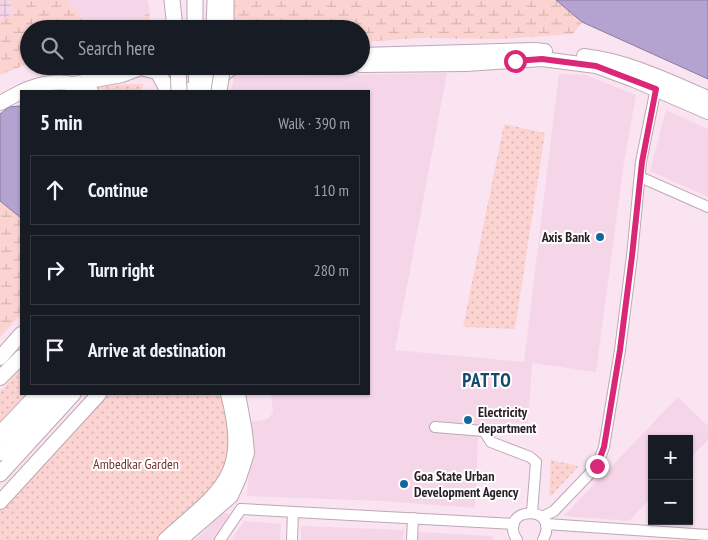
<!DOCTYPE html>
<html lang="en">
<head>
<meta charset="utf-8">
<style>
	:root { --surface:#171b24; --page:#20242c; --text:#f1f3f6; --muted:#9ea1a6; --line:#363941 }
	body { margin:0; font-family:"PT Sans Narrow",sans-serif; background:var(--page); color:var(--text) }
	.controls { position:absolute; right:15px; bottom:15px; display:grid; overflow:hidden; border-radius:0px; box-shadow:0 1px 4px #0004 }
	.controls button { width:45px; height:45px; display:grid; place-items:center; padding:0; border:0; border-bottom:1px solid var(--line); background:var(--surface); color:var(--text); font:25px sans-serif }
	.stop { position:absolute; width:15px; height:15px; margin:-11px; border:4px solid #db2777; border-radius:50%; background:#fff }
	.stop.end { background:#db2777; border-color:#fff; box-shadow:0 1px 5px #0008 }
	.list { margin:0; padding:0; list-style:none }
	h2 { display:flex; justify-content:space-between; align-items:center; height:65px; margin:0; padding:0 20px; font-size:21px }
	h2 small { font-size:16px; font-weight:400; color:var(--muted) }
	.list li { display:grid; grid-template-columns:32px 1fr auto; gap:15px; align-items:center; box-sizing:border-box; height:70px; margin:0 10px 10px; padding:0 10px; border:1px solid var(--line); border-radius:0px }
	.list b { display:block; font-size:19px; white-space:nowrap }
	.list em { font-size:16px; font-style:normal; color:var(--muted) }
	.icon { flex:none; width:28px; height:28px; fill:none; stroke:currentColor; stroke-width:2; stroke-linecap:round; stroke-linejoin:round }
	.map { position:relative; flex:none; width:708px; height:540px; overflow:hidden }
	.search { position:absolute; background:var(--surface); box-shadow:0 1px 4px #0004; left:20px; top:20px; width:350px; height:55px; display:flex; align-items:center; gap:12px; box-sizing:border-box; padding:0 18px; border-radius:28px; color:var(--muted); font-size:19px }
	.panel { position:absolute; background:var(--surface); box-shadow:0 1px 4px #0004; left:20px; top:90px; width:350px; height:305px; border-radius:0px }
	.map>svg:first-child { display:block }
</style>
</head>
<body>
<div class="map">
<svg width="708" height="540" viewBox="0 0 708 540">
	<defs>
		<pattern id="industrial-grid" width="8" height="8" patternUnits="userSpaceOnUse" patternTransform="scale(1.25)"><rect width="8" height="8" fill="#f5d6e8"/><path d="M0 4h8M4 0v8" fill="none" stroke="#d2b7c7"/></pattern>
		<pattern id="green-dots" width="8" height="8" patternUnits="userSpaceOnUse" patternTransform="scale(1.25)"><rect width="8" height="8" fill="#fbd3d0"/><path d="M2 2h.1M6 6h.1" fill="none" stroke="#d7b5b2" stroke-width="1.8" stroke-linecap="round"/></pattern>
		<pattern id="wetland-marsh" width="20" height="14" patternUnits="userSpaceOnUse" patternTransform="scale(1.25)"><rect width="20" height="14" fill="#fbd3d0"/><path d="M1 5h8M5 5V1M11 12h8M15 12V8" fill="none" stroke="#d7b5b2"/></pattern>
	</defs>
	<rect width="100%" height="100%" fill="#fbe4f1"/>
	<g fill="#f5d6e8">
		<polygon points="68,0 148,0 150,11 127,29 90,29"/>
		<polygon points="447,73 395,350 524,362 559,74 586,75 636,95 624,162 596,372 532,363 528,423 479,425 433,421 433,432 478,435 475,508 382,501 247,496 251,446 248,422 263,420 269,418 273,412 271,394 369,394 369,91 231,91 234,77"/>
		<polygon points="666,110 708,129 708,197 650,171"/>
		<polygon points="678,397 708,426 708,440 689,459 689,439 652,439 652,497 629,521 564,516"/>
		<polygon points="223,512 233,516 215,540 195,540"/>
		<polygon points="244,521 281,524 280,540 231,540"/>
		<polygon points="301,526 404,530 403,540 301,540"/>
		<polygon points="418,532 493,536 492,540 417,540"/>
	</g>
	<polygon fill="url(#industrial-grid)" points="0,0 9,0 14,13 0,20"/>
	<g fill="url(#green-dots)">
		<polygon points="143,84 141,91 112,91 79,85"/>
		<polygon points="504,124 545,133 515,329 463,327"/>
		<polygon points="21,368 21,394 27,394 0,423 0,392"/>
		<polygon points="106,394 222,394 230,416 231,455 213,489 158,540 0,540 0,510"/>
		<polygon points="551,460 579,466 549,498"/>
	</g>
	<g fill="url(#wetland-marsh)">
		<polygon points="9,0 68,0 90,29 29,29 29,65 22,66 0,75 0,20 14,13"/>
		<polygon points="229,0 556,0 582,22 573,34 499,39 419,38 361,42 361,29 232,29"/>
		<polygon points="150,11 149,29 127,29"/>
		<polygon points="0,201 21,218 21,314 0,337"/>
	</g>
	<g fill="#b4a3d0" stroke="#8a7c9d">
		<polygon points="556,0 708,0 708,79 582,22"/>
		<polygon points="20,106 21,107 21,218 0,201 0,114 9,107"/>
	</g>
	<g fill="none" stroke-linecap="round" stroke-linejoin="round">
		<defs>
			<g id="minor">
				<polyline points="640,177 708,207"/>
				<polyline points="435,427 484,431 491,442 530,457 536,462 532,512"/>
				<polyline points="241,509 514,524"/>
				<polyline points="542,517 554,511 597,466 604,447 620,350 632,256 641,162 657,83"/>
				<polyline points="546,524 708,535"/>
				<polyline points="220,540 241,509"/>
				<polyline points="292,540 293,512"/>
				<polyline points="412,540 413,518"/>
				<path d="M517 540C496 506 562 503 543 540"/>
			</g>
			<g id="major">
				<polyline points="361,55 534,50 545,51"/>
				<path d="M584 56C628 61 668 81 708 98"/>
				<polyline points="361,65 466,64 542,59 596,66 634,80 708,112"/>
				<polyline points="217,82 226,72 235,66"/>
				<polyline points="73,84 122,75 146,66"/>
				<path d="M23 91C38 84 57 80 73 84 79 85 86 89 91 91"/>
				<polyline points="0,103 21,92"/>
				<polyline points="0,358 21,334"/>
				<polyline points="0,378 21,357"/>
				<polyline points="0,502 99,394"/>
				<path d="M165 540C221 489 250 477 228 394"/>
				<polyline points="180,540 231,496 239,478 247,453 245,432 238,394"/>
			</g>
			<g id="highway">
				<polyline points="172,0 175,29"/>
				<polyline points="195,0 195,29"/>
				<polyline points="214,29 215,0"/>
				<polyline points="226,29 226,0"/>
				<polyline points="196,66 197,91"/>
				<polyline points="144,68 158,72 168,91"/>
				<polyline points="168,91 179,89 192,91"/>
				<polyline points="209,91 212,66"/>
				<polyline points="0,434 38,394"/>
				<polyline points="0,453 55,394"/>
				<polyline points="0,474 73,394"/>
			</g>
		</defs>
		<use href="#minor" stroke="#bda8b4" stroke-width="12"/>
		<use href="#major" stroke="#bda8b4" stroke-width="16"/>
		<use href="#highway" stroke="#bda8b4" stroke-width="17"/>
		<use href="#minor" stroke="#fff" stroke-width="10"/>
		<use href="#major" stroke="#fff" stroke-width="14"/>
		<use href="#highway" stroke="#fff" stroke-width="15"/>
		<defs>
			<g id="highway-bridge">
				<polyline points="178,66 179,91"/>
				<polyline points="219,91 223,66"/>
			</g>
		</defs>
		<use href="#highway-bridge" stroke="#bda8b4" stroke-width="17" stroke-linecap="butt"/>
		<use href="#highway-bridge" stroke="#fff" stroke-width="15"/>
	</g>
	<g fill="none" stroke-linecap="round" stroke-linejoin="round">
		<polyline stroke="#db2777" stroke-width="6" points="515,61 542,59 596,66 656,89 642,162 632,256 620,350 604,447 597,466"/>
	</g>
	<g fill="#136899" stroke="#fff" stroke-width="2">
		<circle cx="600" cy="237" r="5"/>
		<circle cx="468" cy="420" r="5"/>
		<circle cx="404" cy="484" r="5"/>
	</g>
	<g text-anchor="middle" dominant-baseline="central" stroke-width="4" stroke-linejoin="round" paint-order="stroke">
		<g font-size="14" font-weight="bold" fill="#292126" stroke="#fff" text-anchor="start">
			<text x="590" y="237" text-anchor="end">Axis Bank</text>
			<text x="478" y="412">Electricity<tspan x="478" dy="16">department</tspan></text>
			<text x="414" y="476">Goa State Urban<tspan x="414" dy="16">Development Agency</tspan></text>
		</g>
		<g font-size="14" fill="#763232" stroke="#fff">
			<text x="136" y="464">Ambedkar Garden</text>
		</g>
		<g font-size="19" font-weight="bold" letter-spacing="1" fill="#144b6d" stroke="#fff">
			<text x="487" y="380">PATTO</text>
		</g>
	</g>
</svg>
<div class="controls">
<button>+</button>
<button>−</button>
</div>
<div class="stop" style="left:515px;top:61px"></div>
<div class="stop end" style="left:597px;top:466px"></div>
<div class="search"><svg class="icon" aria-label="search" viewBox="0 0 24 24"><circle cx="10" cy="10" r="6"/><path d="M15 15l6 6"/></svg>Search here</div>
<section class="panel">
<h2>5 min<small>Walk · 390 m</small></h2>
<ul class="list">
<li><svg class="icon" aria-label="ahead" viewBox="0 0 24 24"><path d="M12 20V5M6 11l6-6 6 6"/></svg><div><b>Continue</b></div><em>110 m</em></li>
<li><svg class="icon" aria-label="right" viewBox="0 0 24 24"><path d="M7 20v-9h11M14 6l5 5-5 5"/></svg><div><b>Turn right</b></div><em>280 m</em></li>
<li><svg class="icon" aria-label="arrive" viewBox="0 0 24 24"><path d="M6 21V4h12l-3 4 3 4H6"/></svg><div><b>Arrive at destination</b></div></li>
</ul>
</section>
</div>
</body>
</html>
